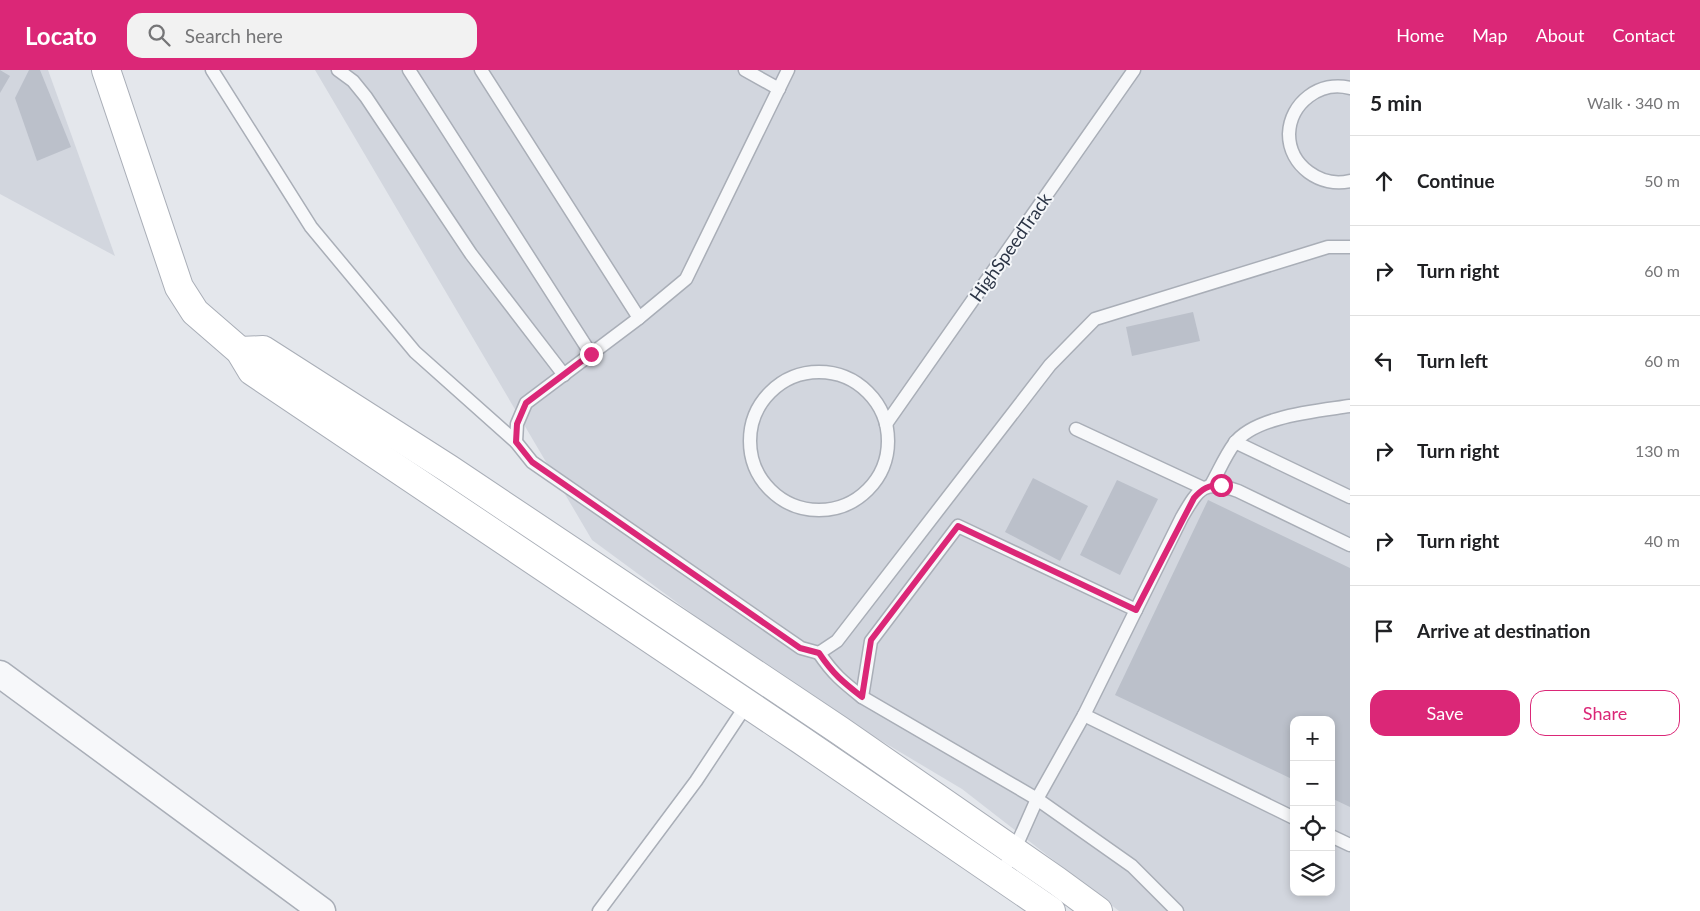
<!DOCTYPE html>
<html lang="en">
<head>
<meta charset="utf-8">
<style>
	:root { --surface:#fff; --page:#f2f2f2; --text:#202124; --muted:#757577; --line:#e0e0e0; --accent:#db2777 }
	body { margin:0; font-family:Lato,sans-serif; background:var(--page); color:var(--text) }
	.controls { position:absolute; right:15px; bottom:15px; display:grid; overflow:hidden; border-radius:10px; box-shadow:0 2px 8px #0003 }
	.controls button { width:45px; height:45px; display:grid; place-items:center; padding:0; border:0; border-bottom:1px solid var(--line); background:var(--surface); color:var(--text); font:25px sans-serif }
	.stop { position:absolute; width:15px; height:15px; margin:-11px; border:4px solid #db2777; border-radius:50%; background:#fff }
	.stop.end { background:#db2777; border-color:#fff; box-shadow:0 1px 5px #0008 }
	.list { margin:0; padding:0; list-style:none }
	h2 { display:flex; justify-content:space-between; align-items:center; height:65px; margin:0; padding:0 20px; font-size:21px }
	h2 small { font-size:16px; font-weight:400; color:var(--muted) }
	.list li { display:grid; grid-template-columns:32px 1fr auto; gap:15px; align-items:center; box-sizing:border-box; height:90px; padding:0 20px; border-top:1px solid var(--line) }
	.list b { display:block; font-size:19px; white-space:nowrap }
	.list em { font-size:16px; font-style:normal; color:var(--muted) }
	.actions { display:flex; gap:10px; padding:15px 20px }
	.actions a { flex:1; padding:11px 0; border:1px solid var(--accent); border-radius:15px; text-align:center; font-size:18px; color:var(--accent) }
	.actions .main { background:var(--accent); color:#fff }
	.icon { flex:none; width:28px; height:28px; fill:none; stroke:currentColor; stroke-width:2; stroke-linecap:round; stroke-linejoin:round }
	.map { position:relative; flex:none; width:1350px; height:841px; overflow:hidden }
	header { display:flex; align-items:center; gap:30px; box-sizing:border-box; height:70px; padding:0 25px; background:var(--accent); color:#fff }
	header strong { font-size:24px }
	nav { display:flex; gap:28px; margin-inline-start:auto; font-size:18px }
	.search { width:350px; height:45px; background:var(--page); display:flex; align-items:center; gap:12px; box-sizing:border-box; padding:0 18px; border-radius:15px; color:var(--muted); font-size:19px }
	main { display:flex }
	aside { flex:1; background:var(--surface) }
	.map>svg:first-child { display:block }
</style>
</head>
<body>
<header>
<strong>Locato</strong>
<div class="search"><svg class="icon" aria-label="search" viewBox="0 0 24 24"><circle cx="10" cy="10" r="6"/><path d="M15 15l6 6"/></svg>Search here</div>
<nav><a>Home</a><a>Map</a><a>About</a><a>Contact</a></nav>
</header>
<main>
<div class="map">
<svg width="1350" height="841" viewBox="0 0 1350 841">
	<rect width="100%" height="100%" fill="#e4e7ec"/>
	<g fill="#d2d6de" fill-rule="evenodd">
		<polygon points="0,0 48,0 115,186 0,124"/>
		<path d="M315 0H1350V841H1119L962 719 796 620 592 470ZM1294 650H1331V822H1294Z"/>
	</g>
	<g fill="#bbc0ca">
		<polygon points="0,0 10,6 0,23"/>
		<polygon points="29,0 40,0 71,77 37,91 15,28"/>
		<polygon points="1193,242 1200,271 1132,286 1126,257"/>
		<polygon points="1033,408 1088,436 1060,491 1005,462"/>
		<polygon points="1117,410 1158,429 1120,505 1080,485"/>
		<polygon points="1208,430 1350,498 1350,737 1331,728 1331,650 1294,650 1294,710 1115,625"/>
	</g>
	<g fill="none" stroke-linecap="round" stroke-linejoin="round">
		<defs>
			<g id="lane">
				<polyline points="212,0 311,157 415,282 516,372"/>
				<polyline points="338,0 353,11 366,27 471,184 564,305"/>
				<polyline points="409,0 591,284"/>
				<polyline points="481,0 639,248"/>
				<polyline points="745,0 779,19"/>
				<polyline points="788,0 686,209 639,248 526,333 517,354 516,372 532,392 801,578 819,583 837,571 1050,295 1095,249 1328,177 1350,177"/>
				<path d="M1350 18C1320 10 1290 33 1289 64 1289 96 1321 118 1350 111"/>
				<circle cx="819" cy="371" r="69"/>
				<polyline points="886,354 1134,0"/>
				<polyline points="1076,359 1203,418"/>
				<polyline points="1235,372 1350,427"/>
				<path d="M1211 415C1219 401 1225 386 1234 374 1254 346 1318 341 1350 336"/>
				<path d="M819 583C833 604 843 612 862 627L1037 729 1084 645 1182 447C1199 418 1204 409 1238 421L1350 475"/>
				<polyline points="862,627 871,571 958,456 1136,540"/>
				<polyline points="1084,645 1294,748"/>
				<polyline points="1331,766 1350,775"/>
				<polyline points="1000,806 1014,781 1037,729 1132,796 1177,841"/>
				<polyline points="599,841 696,711 747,634"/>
			</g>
			<polyline id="street" points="0,604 322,841"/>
			<g id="secondary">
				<polyline points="106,0 179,217 195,242 240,281 252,301 801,670 1051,841"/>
				<polyline points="240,281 263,280 449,399 839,660 1057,811 1098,841"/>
			</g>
		</defs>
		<use href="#lane" stroke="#a9aeb7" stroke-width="15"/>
		<use href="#street" stroke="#a9aeb7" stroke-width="29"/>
		<use href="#secondary" stroke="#a9aeb7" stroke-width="30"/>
		<use href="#lane" stroke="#f7f8fa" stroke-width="12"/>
		<use href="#street" stroke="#f7f8fa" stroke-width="26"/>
		<use href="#secondary" stroke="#fff" stroke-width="28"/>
	</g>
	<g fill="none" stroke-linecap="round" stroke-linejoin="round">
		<path stroke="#db2777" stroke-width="6" d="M591 284 526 333 517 354 516 372 532 392 800 578 819 583C833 604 843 612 862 627L871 570 958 456 1136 540 1194 428C1202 419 1208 415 1221 415"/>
	</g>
	<g text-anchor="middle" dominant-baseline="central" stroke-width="4" stroke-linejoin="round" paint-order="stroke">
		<g font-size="18" fill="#2b3445" stroke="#f4f6f9">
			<text transform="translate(1010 177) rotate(-55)">HighSpeedTrack</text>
		</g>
	</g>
</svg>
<div class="controls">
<button>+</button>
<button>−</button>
<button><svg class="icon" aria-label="locate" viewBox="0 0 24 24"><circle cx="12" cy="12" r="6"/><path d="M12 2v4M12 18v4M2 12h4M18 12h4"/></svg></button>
<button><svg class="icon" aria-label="layers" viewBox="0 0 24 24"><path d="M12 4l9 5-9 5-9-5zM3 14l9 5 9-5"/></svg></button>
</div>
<div class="stop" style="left:1221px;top:415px"></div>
<div class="stop end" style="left:591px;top:284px"></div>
</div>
<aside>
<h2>5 min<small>Walk · 340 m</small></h2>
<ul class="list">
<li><svg class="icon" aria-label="ahead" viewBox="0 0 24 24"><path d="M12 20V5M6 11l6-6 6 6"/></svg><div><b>Continue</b></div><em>50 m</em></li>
<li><svg class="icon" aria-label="right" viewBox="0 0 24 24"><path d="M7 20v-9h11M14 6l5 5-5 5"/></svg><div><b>Turn right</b></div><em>60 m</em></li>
<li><svg class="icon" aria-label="left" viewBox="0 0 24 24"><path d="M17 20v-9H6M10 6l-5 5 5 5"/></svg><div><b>Turn left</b></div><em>60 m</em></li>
<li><svg class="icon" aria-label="right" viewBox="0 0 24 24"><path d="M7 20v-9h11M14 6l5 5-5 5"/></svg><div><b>Turn right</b></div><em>130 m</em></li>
<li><svg class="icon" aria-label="right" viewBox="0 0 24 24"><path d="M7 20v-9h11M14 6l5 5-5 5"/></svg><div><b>Turn right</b></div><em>40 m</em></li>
<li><svg class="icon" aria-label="arrive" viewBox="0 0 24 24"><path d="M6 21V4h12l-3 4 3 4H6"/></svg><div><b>Arrive at destination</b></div></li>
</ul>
<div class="actions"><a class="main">Save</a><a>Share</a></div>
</aside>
</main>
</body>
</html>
